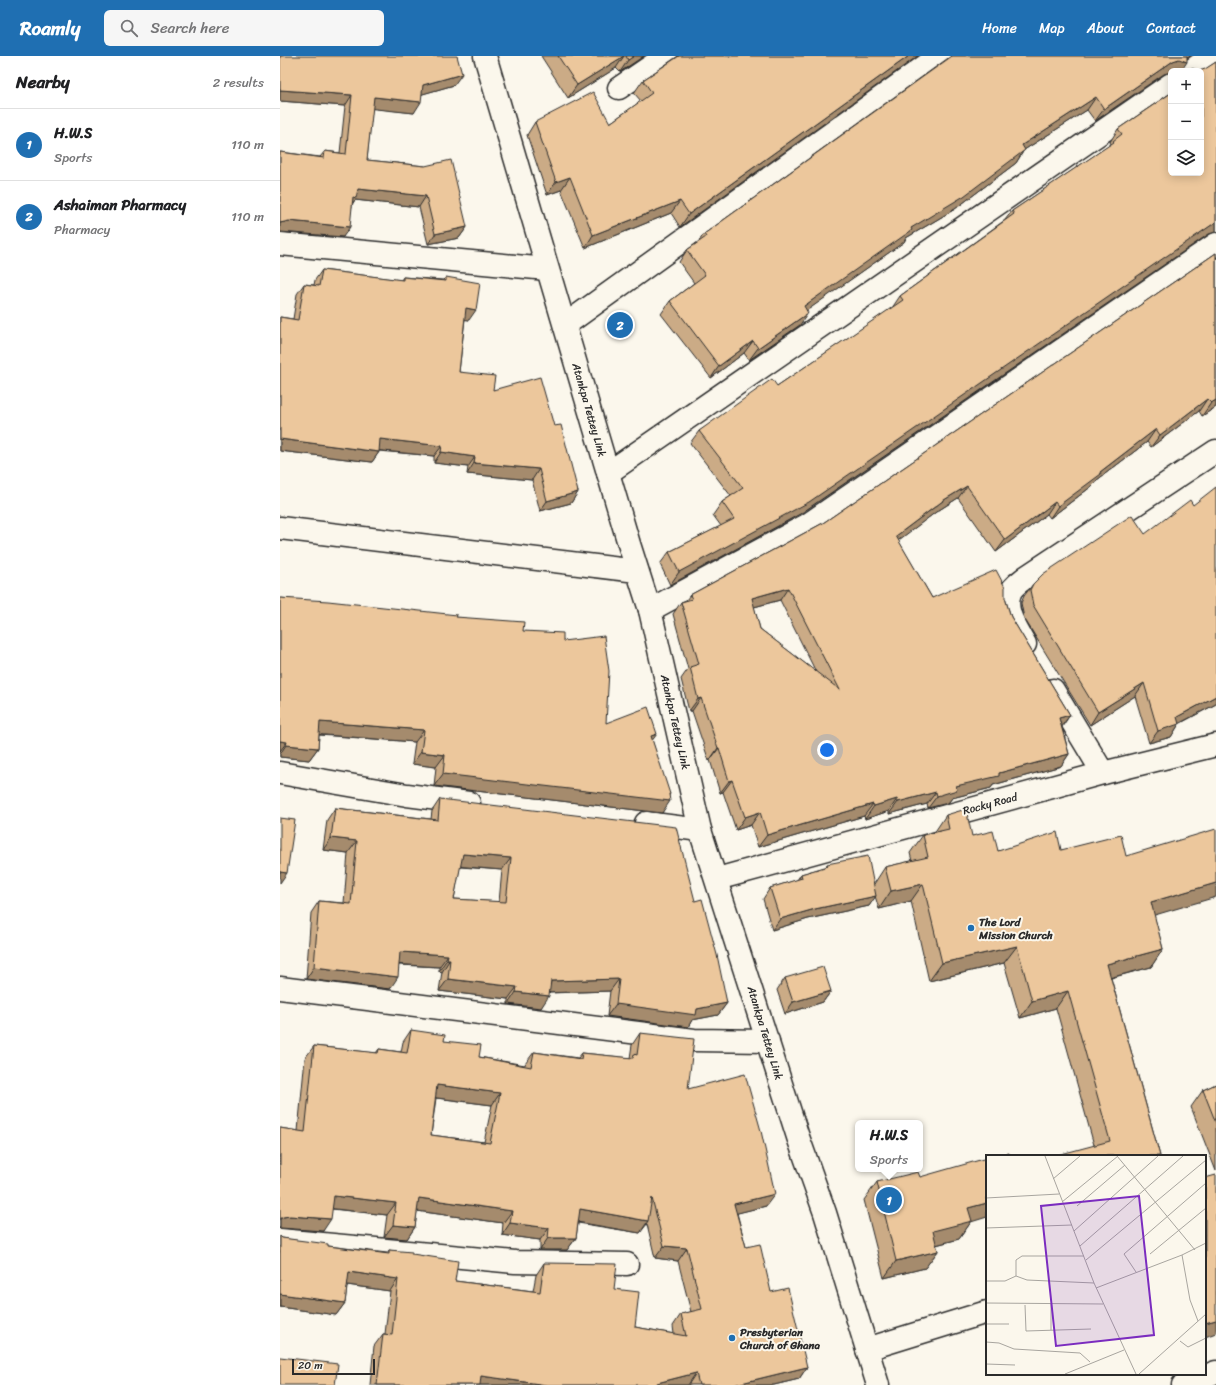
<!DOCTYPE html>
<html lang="en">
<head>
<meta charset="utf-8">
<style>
	:root { --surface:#fff; --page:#f6f6f6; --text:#202124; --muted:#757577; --line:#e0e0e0; --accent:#1f6fb2 }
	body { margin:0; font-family:Sriracha,sans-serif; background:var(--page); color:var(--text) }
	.controls { position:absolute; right:12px; top:12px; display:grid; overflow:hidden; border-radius:6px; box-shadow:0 2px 10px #0003 }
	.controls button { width:36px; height:36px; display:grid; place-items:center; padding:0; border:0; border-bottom:1px solid var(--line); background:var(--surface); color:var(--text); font:20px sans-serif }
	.scale { position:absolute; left:12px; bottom:10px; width:83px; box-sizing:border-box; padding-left:4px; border:2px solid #2b2b2b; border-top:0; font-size:11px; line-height:14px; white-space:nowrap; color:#2b2b2b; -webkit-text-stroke:3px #fbf7ec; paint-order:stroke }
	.you { position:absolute; left:547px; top:694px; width:14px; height:14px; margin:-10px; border:3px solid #fff; border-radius:50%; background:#1a73e8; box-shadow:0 0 0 6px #1a73e833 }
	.badge { display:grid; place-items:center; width:26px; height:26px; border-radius:50%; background:var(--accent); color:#fff; font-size:13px; font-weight:700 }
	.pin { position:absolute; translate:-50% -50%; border:2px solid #fff; box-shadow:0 1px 4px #0006 }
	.popup { position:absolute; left:575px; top:1064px; width:68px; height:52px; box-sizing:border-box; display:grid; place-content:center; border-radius:6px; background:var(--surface); filter:drop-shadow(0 1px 3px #0005); font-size:13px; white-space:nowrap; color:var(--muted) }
	.popup b { font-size:15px; color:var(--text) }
	.popup::after { content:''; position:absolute; left:50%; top:100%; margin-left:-8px; border:8px solid transparent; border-top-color:var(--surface) }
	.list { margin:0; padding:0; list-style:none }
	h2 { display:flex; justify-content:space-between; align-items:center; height:52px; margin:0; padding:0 16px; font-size:17px }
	h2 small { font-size:13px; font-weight:400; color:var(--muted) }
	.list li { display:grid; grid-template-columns:26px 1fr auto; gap:12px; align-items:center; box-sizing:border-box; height:72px; padding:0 16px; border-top:1px solid var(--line) }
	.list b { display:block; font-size:15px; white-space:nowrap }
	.list p { margin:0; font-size:13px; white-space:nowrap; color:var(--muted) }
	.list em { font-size:13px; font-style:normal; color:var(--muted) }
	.icon { flex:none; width:22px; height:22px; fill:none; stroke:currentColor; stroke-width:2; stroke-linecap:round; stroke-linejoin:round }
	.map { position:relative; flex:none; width:936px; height:1329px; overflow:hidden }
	header { display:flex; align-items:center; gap:24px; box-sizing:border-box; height:56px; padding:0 20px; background:var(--accent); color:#fff }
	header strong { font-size:19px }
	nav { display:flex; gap:22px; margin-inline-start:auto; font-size:14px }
	.search { width:280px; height:36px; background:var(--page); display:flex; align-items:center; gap:10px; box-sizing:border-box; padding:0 14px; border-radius:6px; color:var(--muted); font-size:15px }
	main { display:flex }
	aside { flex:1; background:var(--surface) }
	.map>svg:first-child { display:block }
</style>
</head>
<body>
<header>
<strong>Roamly</strong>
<div class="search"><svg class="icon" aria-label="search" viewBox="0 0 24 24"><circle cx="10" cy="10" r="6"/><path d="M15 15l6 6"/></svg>Search here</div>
<nav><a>Home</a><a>Map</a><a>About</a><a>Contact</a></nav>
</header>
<main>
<aside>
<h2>Nearby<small>2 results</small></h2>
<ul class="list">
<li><span class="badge">1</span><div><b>H.W.S</b><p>Sports</p></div><em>110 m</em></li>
<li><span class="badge">2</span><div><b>Ashaiman Pharmacy</b><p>Pharmacy</p></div><em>110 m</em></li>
</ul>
</aside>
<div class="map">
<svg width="936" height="1329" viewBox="0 0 936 1329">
	<rect width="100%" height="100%" fill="#fbf7ec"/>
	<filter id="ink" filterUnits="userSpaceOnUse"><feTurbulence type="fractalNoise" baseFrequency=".025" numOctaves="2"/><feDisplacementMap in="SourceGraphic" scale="8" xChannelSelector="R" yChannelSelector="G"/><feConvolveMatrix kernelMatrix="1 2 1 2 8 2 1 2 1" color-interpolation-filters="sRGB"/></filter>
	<g filter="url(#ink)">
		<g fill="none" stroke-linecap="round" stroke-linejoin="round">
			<defs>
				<g id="minor">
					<polyline points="205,0 349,488 370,554 420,774 518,1081 545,1157 598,1329"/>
					<polyline points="910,15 932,0"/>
					<polyline points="339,32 386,0"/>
					<polyline points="0,188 267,213"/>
					<polyline points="285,269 659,0"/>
					<polyline points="328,417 891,28"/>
					<polyline points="0,472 357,515"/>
					<polyline points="370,554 527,469 936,188"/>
					<path d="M745 588C737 573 723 555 730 537 732 531 741 525 746 521L936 395"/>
					<polyline points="773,634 823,717"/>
					<polyline points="0,717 127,739 189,747"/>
					<polyline points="366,767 420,774"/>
					<polyline points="437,823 823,717 936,689"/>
					<polyline points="0,932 414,984 488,985"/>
					<polyline points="0,1184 235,1206 347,1208"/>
					<polyline points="587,1293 707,1256"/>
					<polyline points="903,1329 936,1316"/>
				</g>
			</defs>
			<use href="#minor" stroke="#2b2b2b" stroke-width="25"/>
			<use href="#minor" stroke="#fbf7ec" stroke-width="22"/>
		</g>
		<g fill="#cbab86" stroke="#2b2b2b" fill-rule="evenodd">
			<polygon points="0,0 174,29 142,38 134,57 92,52 87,104 145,110 187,171 179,182 148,188 139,151 75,144 73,147 63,181 0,176 0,96 40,101 45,95 60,97 65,50 0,45"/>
			<polygon points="261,0 364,0 340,16 336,12 288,42"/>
			<polygon points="398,0 638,0 400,171 391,157 305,192 281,134 267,139 247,79 255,66 330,67 361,45 354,37 363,24"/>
			<polygon points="671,0 910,0 890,16 884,18 815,65 807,54 744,94 736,107 675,153 626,182 624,186 527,254 520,269 469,304 464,297 431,322 381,258 390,245 414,227 399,206 407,194 419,185 424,178"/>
			<polygon points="936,6 936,176 935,176 929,178 520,458 390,529 380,508 389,496 441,470 433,459 442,446 451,440 410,387 419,375 497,330 612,252 620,240 725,164 732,155 830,89 831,88 830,86 838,73"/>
			<path d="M936 197V351L922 360 919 355 871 391 867 386 817 424 812 430 770 462 767 458 716 496 678 442 656 456 618 484 652 542H725L731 561 790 659 782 671 789 698 781 710 713 729 711 732 672 742 668 747 648 752 647 748 609 758V755L585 763 584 760 478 791 471 769 456 774 443 736 440 737 430 704 429 705 412 655H409L401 623 408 613 393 558 401 546 406 544 410 539 543 467ZM500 544 536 616 480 573 474 551Z"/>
			<polygon points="42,214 121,224 123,221 163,224 166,221 189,264 185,263 179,316 213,334 274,370 298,436 291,447 260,455 252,424 187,418 188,411 154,407 154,400 99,395 99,396 92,406 0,395 0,261 13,263 17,238 24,228 34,229 35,224"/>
			<polygon points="753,528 936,648 899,668 891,681 869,687 855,640 810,669 744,562 741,547 744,540"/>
			<polygon points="0,542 176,561 243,575 283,585 326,667 372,684 389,739 382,757 154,730 156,711 132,708 135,686 39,679 38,692 29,704 0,701"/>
			<path d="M160 743 415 845 447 947 438 959 412 964 408 971 327 960 330 935 269 937 261 952 228 948V943L159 935 162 916 159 915V911L119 909 110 933 26 923 31 857 39 845 64 847 68 797 43 794 47 764 55 752 151 763 152 755ZM180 811 222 814 219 846 174 843Z"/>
			<polygon points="666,759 692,780 718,795 781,794 846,800 874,859 883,893 871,911 831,922 880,1100 814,1089 776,952 740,962 724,907 649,925 631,845 599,853 595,840 589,850 528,863 492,874 483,843 490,832 517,824 521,818 546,811 547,808 594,828 605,811 632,805 630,797 643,779 654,777"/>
			<polygon points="505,922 551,935 543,946 505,958 497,934"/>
			<path d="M131 974 164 985 199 1001 245 1009V1008L254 996 298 1002 302 997 350 1002 352 989 360 977 408 1033 486 1150 457 1157 466 1191 491 1236 527 1311 519 1323 494 1329H90L94 1290 103 1278H105L110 1235 67 1229 65 1247 56 1259 0 1251V1180L2 1182 48 1190 107 1197 109 1194 132 1198 175 1225 253 1235 256 1219 264 1207 334 1233 355 1271 394 1278 393 1270 401 1258 411 1256 398 1205 375 1202 367 1168 360 1177 298 1167 296 1182 287 1194H260V1184L222 1179 223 1167 137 1155 135 1171 127 1183 104 1181 107 1159 52 1153 43 1175 0 1172V1072L18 1075 25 1002 34 990 96 997 99 993 121 996 123 986ZM156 1042 212 1049 204 1086 151 1079Z"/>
			<polygon points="936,1028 936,1115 911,1051 923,1034"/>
			<polygon points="640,1121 691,1166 679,1183 656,1189 658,1195 645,1212 604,1222 584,1144 597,1126"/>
		</g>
		<g fill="#a58b6d" stroke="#2b2b2b">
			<polygon points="344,0 336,12 288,42 297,29"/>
			<polygon points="354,0 364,0 340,16 348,4"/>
			<polygon points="629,0 638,0 400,171 409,158"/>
			<polygon points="906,0 910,0 903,5 907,6 901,15 891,15 891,16 884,18 815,65 824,53 893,5"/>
			<polygon points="182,18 174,29 136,40 143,29"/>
			<polygon points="0,34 72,39 65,50 0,45"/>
			<polygon points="94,41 141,46 134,57 86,52"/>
			<polygon points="816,41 807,54 744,94 736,107 675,153 626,182 624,186 515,263 524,250 631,172 742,89"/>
			<polygon points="290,121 281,134 267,139 276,126"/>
			<polygon points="78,133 146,140 139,151 75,144 69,152 66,152"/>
			<polygon points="400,145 391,157 305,192 313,179"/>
			<polygon points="9,165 70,171 63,181 0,176 0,167"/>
			<polygon points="936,166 936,176 935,176 929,178 520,458 390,529 399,516"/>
			<polygon points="187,171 179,182 148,188 155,178"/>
			<polygon points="186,252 196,254 189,264 179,263"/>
			<polygon points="528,257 520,269 469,304 478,292"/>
			<polygon points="473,285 464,297 431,322 439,310"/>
			<polygon points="927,343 919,355 871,391 880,379"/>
			<polygon points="936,344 936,351 922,360 931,347"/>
			<polygon points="876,373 867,386 817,424 812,430 770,462 778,450 820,416"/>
			<polygon points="0,383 99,396 92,406 0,395"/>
			<polygon points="100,383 162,390 154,400 93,394"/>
			<polygon points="161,396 195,401 188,411 154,407"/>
			<polygon points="194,407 259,413 252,424 187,418"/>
			<polygon points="687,430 678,442 656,456 607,493 616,480 664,444"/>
			<polygon points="298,436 291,447 260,455 267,445"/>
			<polygon points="775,446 767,458 716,496 725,484"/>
			<polygon points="508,532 500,544 463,554 472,542"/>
			<polygon points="864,627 855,640 810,669 818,656"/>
			<polygon points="936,640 936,648 898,668 899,668 891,681 869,687 878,675 897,661"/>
			<polygon points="421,642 412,655 409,655 418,643"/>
			<polygon points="790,659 781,671 779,662"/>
			<polygon points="40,666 144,674 135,686 32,678"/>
			<polygon points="377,678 368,690 371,680"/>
			<polygon points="0,685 7,686 0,695"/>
			<polygon points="6,689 38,692 29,704 0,701 0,698"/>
			<polygon points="438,692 439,692 430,704 429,705"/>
			<polygon points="141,696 165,699 156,711 132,708"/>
			<polygon points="789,698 781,710 713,729 711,732 672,742 668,747 648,752 657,740 676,730 719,717"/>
			<polygon points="163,718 389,738 390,738 386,744 390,745 382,757 154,730"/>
			<polygon points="452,724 443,736 440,737 449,725"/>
			<polygon points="656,736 647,748 609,758 618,746"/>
			<polygon points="617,743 609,755 585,763 594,750"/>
			<polygon points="593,748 584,760 478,791 487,779"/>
			<polygon points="480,756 471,769 456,774 465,761"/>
			<polygon points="51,782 77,785 68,797 43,794"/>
			<polygon points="183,798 231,802 222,814 174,810"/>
			<polygon points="0,816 7,817 0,827"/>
			<polygon points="936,827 936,841 858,864 871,846"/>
			<polygon points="643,828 631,845 599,853 611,835"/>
			<polygon points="596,840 589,850 528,863 492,874 500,863 535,853"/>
			<polygon points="737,890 724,907 649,925 662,907"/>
			<polygon points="883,893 871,911 814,926 827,908"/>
			<polygon points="120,896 168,899 159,911 112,908"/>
			<polygon points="167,903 170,903 162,916 159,915"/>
			<polygon points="34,911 118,921 110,933 26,923"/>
			<polygon points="168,923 237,931 228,943 159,935"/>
			<polygon points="339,923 330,935 262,937 271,925"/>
			<polygon points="551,935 543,946 505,958 513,946"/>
			<polygon points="788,935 776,952 740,962 752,945"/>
			<polygon points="236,936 269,940 261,952 228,948"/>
			<polygon points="447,947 438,959 412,964 408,971 327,960 336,948 417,953"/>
			<polygon points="157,1029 220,1037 212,1049 149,1041"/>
			<polygon points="495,1138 486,1150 446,1160 454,1148"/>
			<polygon points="54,1140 116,1147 107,1159 46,1152"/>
			<polygon points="139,1142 232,1155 223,1167 130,1154"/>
			<polygon points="707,1147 707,1161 691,1166 679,1183 640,1193 653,1175 688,1152"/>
			<polygon points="300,1153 368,1165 360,1177 291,1165"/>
			<polygon points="10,1160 51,1163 43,1175 0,1172 0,1163 3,1161"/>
			<polygon points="230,1167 269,1172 260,1184 222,1179"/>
			<polygon points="113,1169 135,1171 127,1183 104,1181"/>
			<polygon points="268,1182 296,1182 287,1194 260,1194"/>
			<polygon points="384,1190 407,1192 398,1205 375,1202"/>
			<polygon points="658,1195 645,1212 604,1222 616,1205"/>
			<polygon points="69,1216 118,1223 110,1235 60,1228"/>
			<polygon points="0,1238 65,1247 56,1259 0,1251"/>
			<polygon points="936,1264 936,1277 925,1281 925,1267"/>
			<polygon points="527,1311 519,1323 494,1329 453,1329"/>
			<polygon points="416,1317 408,1329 375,1329 377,1327"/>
			<polygon points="201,1320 267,1329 195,1329"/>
		</g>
		<g fill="#ecc79c" stroke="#2b2b2b" fill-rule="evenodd">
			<polygon points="0,0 177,0 182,18 143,29 141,46 94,41 87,104 145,110 171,104 187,171 155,178 146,140 78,133 76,142 73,141 70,171 9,165 0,167 0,96 44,102 45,95 66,98 72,39 0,34"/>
			<polygon points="278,0 344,0 297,29"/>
			<polygon points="346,0 354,0 348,4"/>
			<polygon points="399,0 629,0 409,158 400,145 313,179 290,121 276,126 255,66 313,36 330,67 372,37 363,24"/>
			<polygon points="672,0 907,0 907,6 899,3 893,5 824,53 816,41 742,89 745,94 684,140 631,172 632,174 524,250 528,257 478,292 473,285 439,310 390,245 425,219 407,194 426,181 424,178"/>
			<polygon points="936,6 936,166 529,446 399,516 389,496 454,463 442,446 463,432 419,375 492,323 497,330 623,244 620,240 734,158 732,155 834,86 833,85 842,78 838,73 891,37 891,117 921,117 921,15 919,15 925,13"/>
			<polygon points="911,12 919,15 911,15"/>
			<path d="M936 197V344L931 347 927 343 880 379 876 373 820 416 821 418 778 450 775 446 725 484 687 430 664 444 616 480 652 542 716 514 725 531V542L731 561 790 659 779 662 789 698 719 717V720L676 730 677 734 657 740 656 736 618 746 617 743 594 750 593 748 487 779 480 756 465 761 452 724 449 725 439 692H438L421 642 418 643 410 611 419 608 401 546 412 543 410 539 543 467ZM508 532 560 634 480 573 472 542Z"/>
			<polygon points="42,214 123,224 123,221 166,225 166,221 200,227 196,254 186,252 179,316 215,320 213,334 260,321 274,370 281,369 298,436 267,445 259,413 194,407 195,401 161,396 162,390 100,383 99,396 0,383 0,261 18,264 24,228 39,230"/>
			<polygon points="936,431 936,640 897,661 899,668 878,675 864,627 818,656 753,549 750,534 753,528 763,518 852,459 865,478 910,444 913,449"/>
			<polygon points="0,542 48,545 177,559 176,561 244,566 243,575 283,577 283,585 324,580 329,615 326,667 368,651 377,678 371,680 390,738 389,738 390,745 163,718 165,699 141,696 144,674 40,666 38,692 6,689 7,686 0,685"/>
			<path d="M160 743 396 771 415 845 422 843 437 899 447 947 417 953 416 959 336 948 339 923 271 925 269 940 236 936 237 931 168 923 170 903H167L168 899 120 896 118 921 34 911 39 845 71 848 77 785 51 782 55 752 158 764ZM183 798 231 802 226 846 174 843Z"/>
			<polygon points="686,753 692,780 713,775 718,795 777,776 781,794 841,779 846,800 936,773 936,827 871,846 883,893 827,908 880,1100 774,1100 830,1085 788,935 752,945 737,890 662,907 643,828 611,835 605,811 648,801 643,779 669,773 666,759"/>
			<polygon points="0,762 15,764 7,817 0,816"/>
			<polygon points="588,800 596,840 535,853 500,863 490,832 522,822 521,818 548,810 547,808"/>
			<polygon points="543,911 551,935 513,946 505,922"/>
			<path d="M131 974 165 979 164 985 201 989 199 1001 251 1011 254 996 301 1003 302 997 353 1002 354 998 357 999 360 977 414 983 408 1033 465 1018 481 1075 495 1138 454 1148 466 1191 480 1188 491 1236 508 1232 527 1311 453 1329H419L416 1317 377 1327V1329H267L201 1320 200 1329H97L103 1278 112 1279 118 1223 69 1216 65 1247 0 1238V1180L2 1182 48 1188V1190L109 1198V1194L132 1196V1198L178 1205 175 1225 260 1236 264 1207 337 1208 334 1233 359 1236 355 1271 406 1280 401 1258 422 1253 407 1192 384 1190 372 1142 368 1165 300 1153 296 1182H268L269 1172 230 1167 232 1155 139 1142 135 1171 113 1169 116 1147 54 1140 51 1163 10 1160 3 1161 0 1163V1072L25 1076 34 990 98 997 99 993 127 997ZM157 1029 220 1037 210 1087 151 1079Z"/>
			<polygon points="936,1028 936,1067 923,1034"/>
			<polygon points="729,1097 730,1100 716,1100"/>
			<polygon points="707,1102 707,1147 688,1152 692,1165 653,1175 658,1195 616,1205 597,1126 638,1116 640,1121"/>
			<polygon points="936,1119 936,1264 925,1267 925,1122"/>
			<polygon points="0,1301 58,1308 55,1329 0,1329"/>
		</g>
	</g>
	<g fill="#1f6fb2" stroke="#fbf7ec" stroke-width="1.5">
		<circle cx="691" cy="872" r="4"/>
		<circle cx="452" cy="1282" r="4"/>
	</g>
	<g text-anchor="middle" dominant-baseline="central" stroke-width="4" stroke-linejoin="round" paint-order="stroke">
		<g font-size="11" fill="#2b2b2b" stroke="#fbf7ec">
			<text transform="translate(309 354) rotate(74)">Atankpa Tettey Link</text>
			<text transform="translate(395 666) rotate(77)">Atankpa Tettey Link</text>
			<text transform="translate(710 748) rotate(-15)">Rocky Road</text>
			<text transform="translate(485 977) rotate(73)">Atankpa Tettey Link</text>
		</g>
		<g font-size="11" font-weight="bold" fill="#2b2b2b" stroke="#fbf7ec" text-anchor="start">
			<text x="699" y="866">The Lord<tspan x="699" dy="13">Mission Church</tspan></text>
			<text x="460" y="1276">Presbyterian<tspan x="460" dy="13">Church of Ghana</tspan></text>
		</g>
	</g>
	<g transform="translate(706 1099)">
		<rect width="220" height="220" fill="#fbf7ec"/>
		<path fill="none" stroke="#a8a59f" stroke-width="1" d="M59 1 108 128 150 219M131 1 209 95M67 24 94 1M0 43 73 39M76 47 132 1M91 51 139 10M0 73 86 70M88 76 172 1M94 91 197 1M164 99 220 53M196 100 204 145 212 166M100 105 220 5M150 117 138 99 220 28M30 121V105L36 101H98M0 126H19L30 121 41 125 108 128M110 133 196 100 220 88M0 148 117 149M65 149V175M39 150 40 176 105 174M0 169H23M194 186 202 192 220 183M0 187 13 188 28 194 94 198 104 207M0 209 29 210M79 219 138 195M153 219 220 159"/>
		<path fill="#7b2cbf" fill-opacity="0.15" stroke="#7b2cbf" stroke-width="2" d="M153 41 168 180 70 191 55 51Z"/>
		<rect width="220" height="220" fill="none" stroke="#2b2b2b" stroke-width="2"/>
	</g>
</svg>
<div class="controls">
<button>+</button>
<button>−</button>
<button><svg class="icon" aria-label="layers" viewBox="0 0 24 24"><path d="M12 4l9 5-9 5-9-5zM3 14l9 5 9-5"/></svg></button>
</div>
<div class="scale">20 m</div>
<div class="you"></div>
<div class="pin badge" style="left:609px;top:1144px">1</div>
<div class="popup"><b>H.W.S</b>Sports</div>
<div class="pin badge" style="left:340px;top:269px">2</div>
</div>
</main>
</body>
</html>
